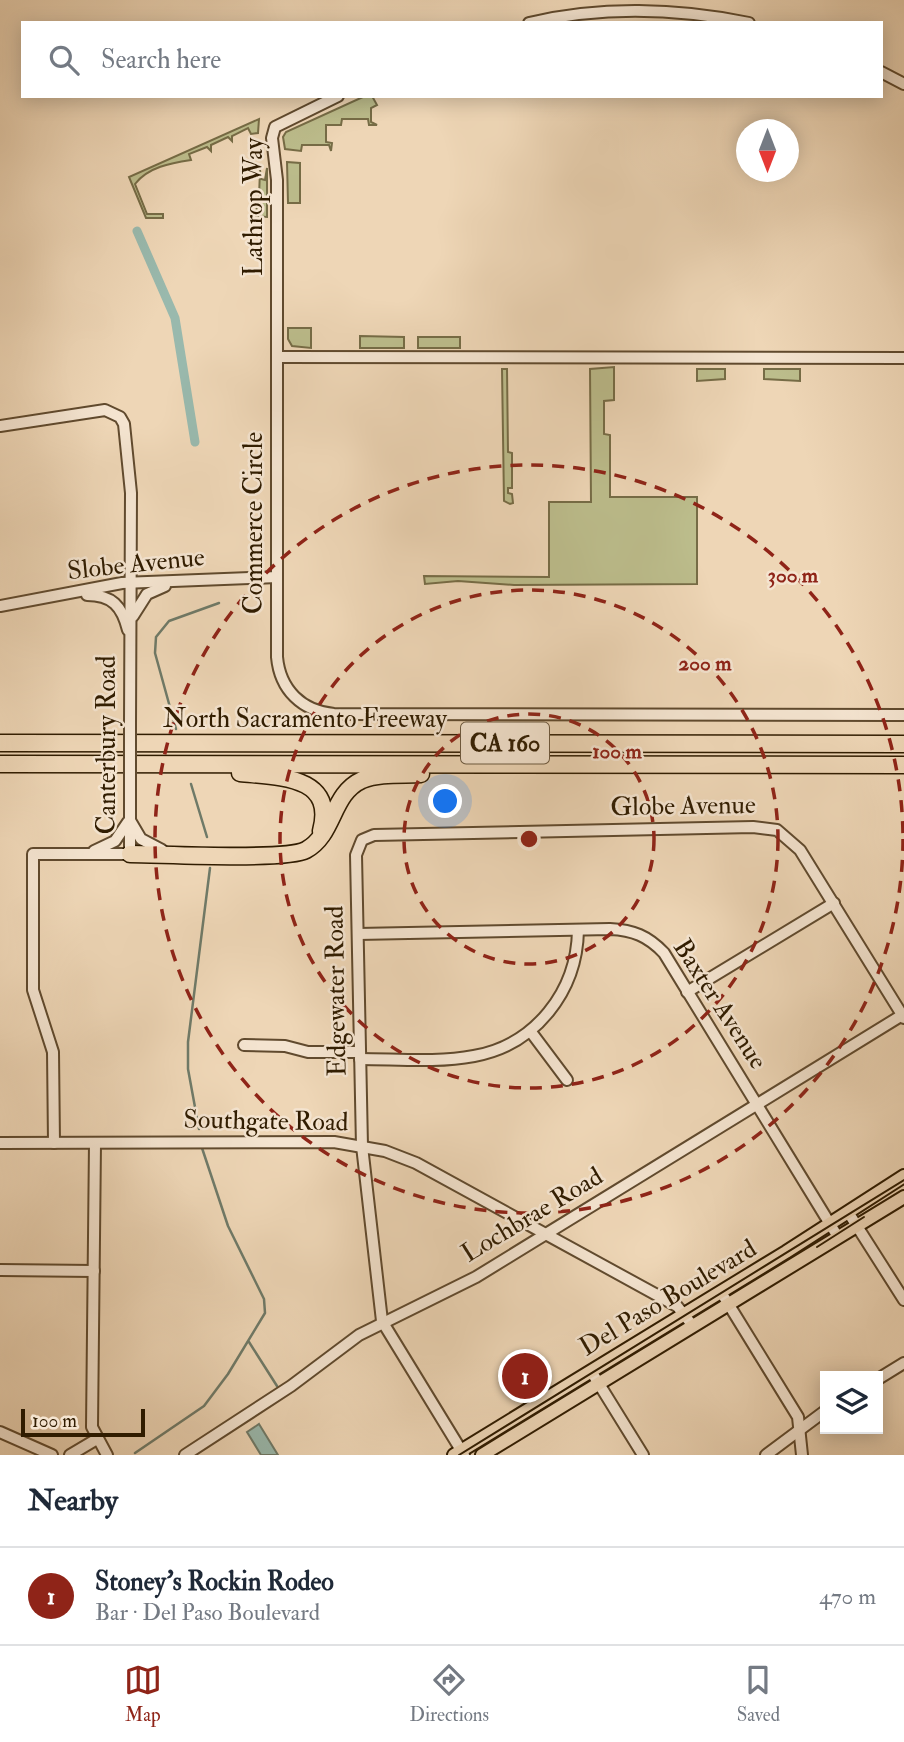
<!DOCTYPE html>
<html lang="en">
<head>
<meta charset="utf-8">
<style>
	:root { --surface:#fff; --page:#f2f2f3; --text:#1f2937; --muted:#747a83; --line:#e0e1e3; --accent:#8f2418 }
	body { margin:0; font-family:"IM FELL Double Pica",serif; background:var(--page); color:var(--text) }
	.controls { position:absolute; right:21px; bottom:21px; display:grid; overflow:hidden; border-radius:0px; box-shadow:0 4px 18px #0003 }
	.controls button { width:63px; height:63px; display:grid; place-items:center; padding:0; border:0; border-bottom:2px solid var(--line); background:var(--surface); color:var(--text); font:35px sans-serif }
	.compass { position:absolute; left:736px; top:119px; width:63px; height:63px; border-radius:50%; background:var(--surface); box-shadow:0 4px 18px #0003; rotate:180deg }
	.scale { position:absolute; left:21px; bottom:18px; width:124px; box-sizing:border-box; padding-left:7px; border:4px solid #301c00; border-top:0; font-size:19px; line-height:24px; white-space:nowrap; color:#301c00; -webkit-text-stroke:5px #f4e4d0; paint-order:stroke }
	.you { position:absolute; left:446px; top:802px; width:24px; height:24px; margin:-18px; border:5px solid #fff; border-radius:50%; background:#1a73e8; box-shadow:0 0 0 10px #1a73e833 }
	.badge { display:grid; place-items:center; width:46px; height:46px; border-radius:50%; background:var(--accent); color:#fff; font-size:23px; font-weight:700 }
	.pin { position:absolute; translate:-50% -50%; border:4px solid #fff; box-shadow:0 2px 7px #0006 }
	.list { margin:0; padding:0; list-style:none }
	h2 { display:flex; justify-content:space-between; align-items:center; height:91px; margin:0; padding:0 28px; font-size:30px }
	h2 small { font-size:23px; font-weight:400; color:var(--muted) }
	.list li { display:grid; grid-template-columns:46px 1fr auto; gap:21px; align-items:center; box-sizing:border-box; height:98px; padding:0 28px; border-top:2px solid var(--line) }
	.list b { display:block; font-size:26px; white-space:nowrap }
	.list p { margin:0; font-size:23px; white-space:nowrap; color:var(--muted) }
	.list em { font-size:23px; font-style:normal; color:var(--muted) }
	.icon { flex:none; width:38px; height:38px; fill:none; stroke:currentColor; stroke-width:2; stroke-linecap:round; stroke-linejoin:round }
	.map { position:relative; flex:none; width:904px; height:1455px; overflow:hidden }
	.search { position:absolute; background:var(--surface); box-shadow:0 4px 18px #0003; left:21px; right:21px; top:21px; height:77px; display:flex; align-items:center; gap:18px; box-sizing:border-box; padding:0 24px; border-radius:0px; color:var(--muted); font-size:26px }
	.sheet { height:189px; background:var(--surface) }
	nav { display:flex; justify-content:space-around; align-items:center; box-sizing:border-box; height:98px; border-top:2px solid var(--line); background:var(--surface); font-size:19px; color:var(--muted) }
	nav a { display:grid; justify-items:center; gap:4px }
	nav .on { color:var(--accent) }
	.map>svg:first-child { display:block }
</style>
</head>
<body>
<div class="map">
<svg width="904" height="1455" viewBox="0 0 904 1455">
	<rect width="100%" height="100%" fill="#eed6b6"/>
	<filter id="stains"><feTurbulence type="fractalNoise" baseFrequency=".00286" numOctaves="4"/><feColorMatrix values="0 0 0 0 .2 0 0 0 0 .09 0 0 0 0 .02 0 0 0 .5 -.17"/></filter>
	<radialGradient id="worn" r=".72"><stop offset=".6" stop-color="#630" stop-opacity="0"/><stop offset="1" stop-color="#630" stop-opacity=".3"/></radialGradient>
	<g fill="#bcbd8c" stroke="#766c46" stroke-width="2">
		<polygon points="365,96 372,96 377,105 371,108 371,122 377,125 369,125 368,119 342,119 341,125 326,125 326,142 332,143 331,151 329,145 302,145 301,151 285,149 283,137 286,132"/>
		<path d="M259 119 258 133 251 134 248 128 232 136V141L228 137 211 145V151L207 147 189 154 191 160C171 163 148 167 135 184L147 214H163V218H146L129 177Z"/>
		<polygon points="287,162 300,163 300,203 288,203"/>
		<polygon points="267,168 267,217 255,216 259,197 260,170 261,179 265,180"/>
		<polygon points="288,328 311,328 311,348 292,346 288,339"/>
		<polygon points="360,336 404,337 404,348 360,348"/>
		<rect x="418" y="337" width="42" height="11"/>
		<polygon points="614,367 614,400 604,401 604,434 610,435 610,497 697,497 697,584 514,585 458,581 425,584 424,576 549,577 549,502 591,502 590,369"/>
		<polygon points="502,369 507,369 508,452 512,453 512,488 508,488 508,493 512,494 513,503 510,504 504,501"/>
		<polygon points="697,369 725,369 725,379 697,381"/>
		<polygon points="764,369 800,369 800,381 764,379"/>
	</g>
	<polygon fill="#99b9ad" stroke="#6f7a68" stroke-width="2" points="259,1424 278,1455 261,1455 247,1432"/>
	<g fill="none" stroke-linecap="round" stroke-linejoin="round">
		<g stroke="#6f7a68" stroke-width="2.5">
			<polyline points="176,729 155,653 156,637 169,621 219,603"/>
			<polyline points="191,784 207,837"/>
			<polyline points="199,1129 188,1069 188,1042 210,868"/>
			<polyline points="249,1342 277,1386"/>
			<polyline points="135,1453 204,1406 228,1374 265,1313 264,1299 228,1226 202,1148"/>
		</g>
		<polyline stroke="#99b9ad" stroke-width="9" points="137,231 175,318 195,442"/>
		<defs>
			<g id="minor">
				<path d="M529 23C600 6 677 8 749 23"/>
				<polyline points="881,72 904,84"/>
				<path d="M338 96 275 127 272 138 277 180V657C280 690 302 711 334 714L904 715"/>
				<polyline points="278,357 904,358"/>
				<polyline points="0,426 105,410 120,417 124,424 131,493 130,723"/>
				<path d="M87 595C112 595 122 606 128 630"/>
				<polyline points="0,606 122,583 277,577"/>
				<polyline points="133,616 147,594 165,586"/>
				<polyline points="131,822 141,839 162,850"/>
				<polyline points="94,851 115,841 128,822"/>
				<path d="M358 934 610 929C633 930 648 936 664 953L838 1237"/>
				<polyline points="687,992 834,903"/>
				<polyline points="531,1032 567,1080"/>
				<polyline points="244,1045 285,1046 308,1052 360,1052"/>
				<path d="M360 1059C397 1059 437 1063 474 1056 535 1045 577 992 578 930"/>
				<polyline points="0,1143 334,1142 385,1151 416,1163 677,1306 693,1326"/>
				<polyline points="54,1143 53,1052 33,990 33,854 130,854 130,785"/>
				<polyline points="95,1143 92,1427 107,1455"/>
				<polyline points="848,1212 904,1300"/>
				<polyline points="0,1270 94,1271"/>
				<polyline points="721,1292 798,1417 802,1455"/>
				<polyline points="591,1371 643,1455"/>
				<polyline points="878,1379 904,1363"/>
				<polyline points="0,1432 52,1455"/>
				<polyline points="70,1455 97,1439"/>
				<polyline points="185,1455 291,1386 359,1335 476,1277 904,1014"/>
				<polyline points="464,1455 382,1321 362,1146 356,855 362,840 374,835 753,827 777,830 800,850 904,1018"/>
				<polyline points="766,1455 825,1411"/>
			</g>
			<g id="major">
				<polyline points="454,1455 786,1252 904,1176"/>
				<polyline points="482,1455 904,1197"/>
			</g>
			<g id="highway">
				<polyline points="0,743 904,744"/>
				<polyline points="0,764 904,765"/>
				<path d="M240 773C278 777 336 775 321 831"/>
				<path d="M130 854C161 854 285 861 306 850 335 834 331 794 362 780 379 773 402 775 421 774"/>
			</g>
		</defs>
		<use href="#minor" stroke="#604a2e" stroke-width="14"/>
		<use href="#major" stroke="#301c00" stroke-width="16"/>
		<use href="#highway" stroke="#301c00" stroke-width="19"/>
		<use href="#minor" stroke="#f4e4d0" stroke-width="10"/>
		<use href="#major" stroke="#eed6b6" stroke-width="12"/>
		<use href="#highway" stroke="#eed6b6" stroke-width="16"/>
		<g stroke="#301c00" stroke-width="2">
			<polyline points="817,1247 864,1217"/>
			<polyline points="459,1455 904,1180"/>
		</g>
		<defs>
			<polyline id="minor-bridge" points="130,723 130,785"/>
		</defs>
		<use href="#minor-bridge" stroke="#604a2e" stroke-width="14" stroke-linecap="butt"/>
		<use href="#minor-bridge" stroke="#f4e4d0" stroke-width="10"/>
	</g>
	<g fill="none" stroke="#8f2418" stroke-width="3.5" stroke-dasharray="12 9">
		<circle cx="529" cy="839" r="125"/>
		<circle cx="529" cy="839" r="249"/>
		<circle cx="529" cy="839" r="374"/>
	</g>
	<g text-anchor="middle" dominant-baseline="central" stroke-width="5" stroke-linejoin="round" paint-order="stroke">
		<rect fill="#f4e4d0" stroke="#6b583e" stroke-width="2" x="461" y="722.5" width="88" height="41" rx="5"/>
		<g font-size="24" font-weight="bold" fill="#301c00">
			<text x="505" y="743">CA 160</text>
		</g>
		<g font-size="26" fill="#301c00" stroke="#f4e4d0">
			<text transform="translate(254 207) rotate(-90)">Lathrop Way</text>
			<text transform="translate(254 523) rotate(-90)">Commerce Circle</text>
			<text transform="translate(136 564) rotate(-6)">Slobe Avenue</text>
			<text x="305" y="719">North Sacramento Freeway</text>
			<text transform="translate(107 745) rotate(-90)">Canterbury Road</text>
			<text transform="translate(683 806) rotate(-1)">Globe Avenue</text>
			<text transform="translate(336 991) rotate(-91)">Edgewater Road</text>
			<text transform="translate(720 1004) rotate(57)">Baxter Avenue</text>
			<text transform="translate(266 1121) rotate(1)">Southgate Road</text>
			<text transform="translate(532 1215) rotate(-31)">Lochbrae Road</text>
			<text transform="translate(668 1298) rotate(-31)">Del Paso Boulevard</text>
		</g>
	</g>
	<circle cx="529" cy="839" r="10" fill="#8f2418" stroke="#f4e4d0" stroke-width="3.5"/>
	<g font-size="21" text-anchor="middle" font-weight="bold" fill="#8f2418" stroke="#f4e4d0" stroke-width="5" stroke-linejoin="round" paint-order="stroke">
		<text x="793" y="582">300 m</text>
		<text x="705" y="670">200 m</text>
		<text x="617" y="758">100 m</text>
	</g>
	<rect width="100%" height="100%" filter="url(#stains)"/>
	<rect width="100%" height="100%" fill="url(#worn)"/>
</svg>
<div class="controls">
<button><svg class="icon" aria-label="layers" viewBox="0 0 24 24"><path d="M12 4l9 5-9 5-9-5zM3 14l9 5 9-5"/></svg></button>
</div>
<svg class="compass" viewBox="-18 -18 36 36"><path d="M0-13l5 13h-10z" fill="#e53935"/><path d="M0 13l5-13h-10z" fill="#747a83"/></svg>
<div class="scale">100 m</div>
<div class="you"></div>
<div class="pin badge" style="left:525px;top:1376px">1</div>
<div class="search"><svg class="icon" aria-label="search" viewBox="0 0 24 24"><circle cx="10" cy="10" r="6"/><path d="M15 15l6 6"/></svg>Search here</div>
</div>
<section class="sheet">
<h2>Nearby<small></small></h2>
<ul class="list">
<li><span class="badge">1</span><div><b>Stoney's Rockin Rodeo</b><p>Bar · Del Paso Boulevard</p></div><em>470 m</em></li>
</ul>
</section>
<nav>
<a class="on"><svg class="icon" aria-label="map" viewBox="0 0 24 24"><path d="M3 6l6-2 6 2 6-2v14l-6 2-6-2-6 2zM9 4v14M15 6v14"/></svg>Map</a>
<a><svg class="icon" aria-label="directions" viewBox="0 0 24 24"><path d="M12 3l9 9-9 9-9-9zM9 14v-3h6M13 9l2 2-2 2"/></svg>Directions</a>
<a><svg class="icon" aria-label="saved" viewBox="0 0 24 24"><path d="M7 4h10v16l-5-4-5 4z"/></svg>Saved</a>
</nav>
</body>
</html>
